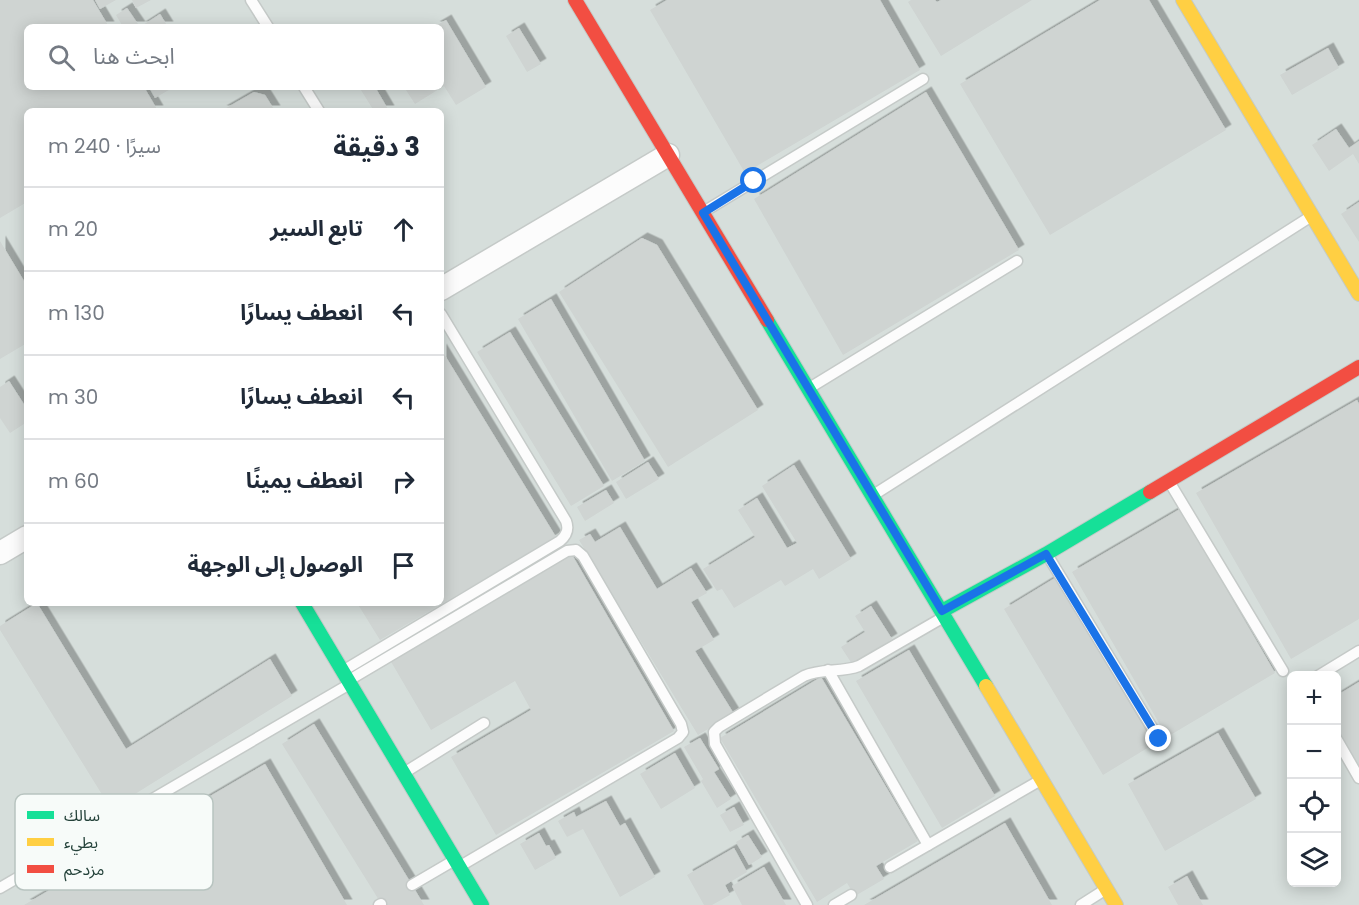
<!DOCTYPE html>
<html lang="ar">
<head>
<meta charset="utf-8">
<style>
	:root { --surface:#fff; --page:#f2f2f3; --text:#1f2937; --muted:#747a83; --line:#e0e1e3 }
	body { margin:0; font-family:Poppins,"Noto Sans Arabic",sans-serif; background:var(--page); color:var(--text); direction:rtl }
	.controls { position:absolute; right:18px; bottom:18px; display:grid; overflow:hidden; border-radius:9px; box-shadow:0 3px 15px #0003 }
	.controls button { width:54px; height:54px; display:grid; place-items:center; padding:0; border:0; border-bottom:2px solid var(--line); background:var(--surface); color:var(--text); font:30px sans-serif }
	.stop { position:absolute; width:18px; height:18px; margin:-14px; border:4px solid #1a73e8; border-radius:50%; background:#fff }
	.stop.end { background:#1a73e8; border-color:#fff; box-shadow:0 2px 6px #0008 }
	.list { margin:0; padding:0; list-style:none }
	h2 { display:flex; justify-content:space-between; align-items:center; height:78px; margin:0; padding:0 24px; font-size:26px }
	h2 small { font-size:20px; font-weight:400; color:var(--muted) }
	.list li { display:grid; grid-template-columns:39px 1fr auto; gap:18px; align-items:center; box-sizing:border-box; height:84px; padding:0 24px; border-top:2px solid var(--line) }
	.list b { display:block; font-size:22px; white-space:nowrap }
	.list em { font-size:20px; font-style:normal; color:var(--muted) }
	.icon { flex:none; width:33px; height:33px; fill:none; stroke:currentColor; stroke-width:2; stroke-linecap:round; stroke-linejoin:round }
	.map { position:relative; flex:none; width:1359px; height:905px; overflow:hidden; direction:ltr }
	.search { position:absolute; background:var(--surface); box-shadow:0 3px 15px #0003; left:24px; top:24px; width:420px; height:66px; display:flex; align-items:center; gap:15px; box-sizing:border-box; padding:0 21px; border-radius:9px; color:var(--muted); font-size:22px }
	.panel { position:absolute; background:var(--surface); box-shadow:0 3px 15px #0003; left:24px; top:108px; width:420px; height:498px; border-radius:9px; direction:rtl }
	.map>svg:first-child { display:block }
</style>
</head>
<body>
<div class="map">
<svg width="1359" height="905" viewBox="0 0 1359 905">
	<defs>
		<filter id="shadow"><feDropShadow dx="5.5" dy="-5.5" stdDeviation="0" flood-color="#0004"/></filter>
	</defs>
	<rect width="100%" height="100%" fill="#e8edeb"/>
	<path fill="#d6dedb" fill-rule="evenodd" d="M0 0H1359V905H0ZM27 27H441V87H27ZM27 111H441V603H27ZM1292 676H1336V882H1292Z"/>
	<g fill="#cfd4d2" filter="url(#shadow)">
		<polygon points="0,0 93,0 109,27 27,27 27,87 144,87 158,111 27,111 27,202 0,218"/>
		<polygon points="95,0 116,0 100,9"/>
		<polygon points="132,0 151,0 136,8"/>
		<polygon points="667,0 880,0 920,70 745,173 650,10"/>
		<polygon points="911,0 935,0 937,2 941,0 1032,0 941,56 908,2"/>
		<polygon points="1100,0 1149,0 1226,130 1050,235 960,84"/>
		<polygon points="127,8 140,27 123,27 116,15"/>
		<polygon points="160,14 168,27 140,27"/>
		<polygon points="446,20 486,87 456,105 444,86 415,104 404,87 441,87 441,27 434,27"/>
		<polygon points="519,28 541,64 527,72 506,36"/>
		<polygon points="1328,48 1339,68 1292,95 1280,75"/>
		<polygon points="149,87 174,87 155,98"/>
		<polygon points="359,87 375,87 389,111 374,111"/>
		<polygon points="254,92 265,95 275,111 221,111"/>
		<polygon points="926,92 1019,250 843,355 754,199"/>
		<polygon points="1336,129 1349,148 1359,141 1359,164 1353,154 1329,171 1312,145"/>
		<polygon points="1359,202 1359,242 1341,214"/>
		<polygon points="642,238 657,245 758,410 668,467 559,292"/>
		<polygon points="0,241 27,286 27,343 0,359"/>
		<polygon points="551,299 645,461 612,481 518,319"/>
		<polygon points="510,332 604,486 571,506 477,352"/>
		<polygon points="441,349 556,537 380,640 357,603 441,603"/>
		<polygon points="9,381 27,409 27,422 10,433 0,418 0,387"/>
		<polygon points="1357,400 1359,404 1359,619 1291,659 1196,493"/>
		<polygon points="648,462 659,479 626,499 616,482"/>
		<polygon points="794,465 851,559 819,579 813,569 785,586 781,580 734,608 722,589 717,591 703,569 755,537 738,510 757,498 787,548 797,543 762,486"/>
		<polygon points="606,490 614,503 585,521 577,507"/>
		<polygon points="1180,509 1275,673 1167,737 1072,572"/>
		<polygon points="620,527 657,589 691,568 707,593 691,602 714,640 695,651 734,714 698,735 579,540 590,534 595,542"/>
		<polygon points="571,553 674,731 496,835 451,757 531,710 515,681 431,730 390,660"/>
		<polygon points="1055,578 1154,744 1103,775 1004,609"/>
		<polygon points="37,603 126,749 270,659 292,696 111,809 0,630 0,626"/>
		<polygon points="871,606 892,639 852,664 841,647 865,632 855,616"/>
		<polygon points="909,650 995,796 942,828 856,681"/>
		<polygon points="821,677 918,841 876,866 884,879 855,896 847,883 817,902 720,738"/>
		<polygon points="1359,682 1359,766 1336,728 1336,696"/>
		<polygon points="314,724 412,885 424,905 382,905 282,744"/>
		<polygon points="1218,733 1256,799 1165,851 1128,784"/>
		<polygon points="700,738 719,769 714,772 731,799 717,808 701,781 703,779 684,747"/>
		<polygon points="675,753 695,788 661,809 640,774"/>
		<polygon points="265,764 347,905 24,905"/>
		<polygon points="606,801 620,826 625,823 655,877 620,897 583,829 567,837 558,821 574,812 576,817"/>
		<polygon points="734,807 744,825 730,832 720,815"/>
		<polygon points="1005,823 1052,905 864,905"/>
		<polygon points="539,833 546,846 549,845 556,858 535,870 520,844"/>
		<polygon points="748,835 762,857 749,865 736,842"/>
		<polygon points="734,848 747,872 725,885 730,895 712,905 704,905 687,875"/>
		<polygon points="764,867 786,905 742,905 732,886"/>
		<polygon points="1187,876 1203,905 1178,905 1168,887"/>
	</g>
	<g fill="none" stroke-linecap="round" stroke-linejoin="round">
		<defs>
			<g id="lane">
				<polyline points="251,0 268,27"/>
				<polyline points="304,87 319,111"/>
				<polyline points="705,211 923,79"/>
				<polyline points="811,387 1017,261"/>
				<polyline points="1170,483 1283,671"/>
				<polyline points="875,494 1310,217"/>
				<polyline points="1048,556 1159,739"/>
				<path d="M346 669 560 541C567 535 569 529 566 521L441 314"/>
				<polyline points="828,670 928,845"/>
				<polyline points="1318,676 1359,651"/>
				<polyline points="351,679 567,551 576,550 583,556 681,724 683,732 678,738 462,865"/>
				<polyline points="1336,738 1359,778"/>
				<polyline points="407,771 484,723"/>
				<polyline points="890,867 1039,781"/>
				<polyline points="412,885 453,861"/>
				<polyline points="0,888 348,685"/>
				<polyline points="379,905 381,904"/>
				<path d="M807 905 715 744 714 732 719 727 804 676C822 668 841 673 859 666L942 618"/>
				<polyline points="834,905 851,895"/>
				<polyline points="1081,905 1103,891"/>
			</g>
			<g id="street">
				<polyline points="441,289 668,155"/>
				<polyline points="0,553 27,537"/>
			</g>
			<g id="fast">
				<polyline points="767,320 986,686"/>
				<polyline points="302,603 482,905"/>
				<polyline points="942,611 1046,554 1150,492"/>
			</g>
			<g id="slow">
				<polyline points="1183,0 1359,294"/>
				<polyline points="986,686 1116,905"/>
			</g>
			<g id="jam">
				<polyline points="575,0 767,320"/>
				<polyline points="1150,492 1359,367"/>
			</g>
		</defs>
		<use href="#lane" stroke="#c5cac8" stroke-width="13"/>
		<use href="#street" stroke="#c5cac8" stroke-width="25"/>
		<use href="#fast" stroke="#c3cbc8" stroke-width="16"/>
		<use href="#slow" stroke="#c3cbc8" stroke-width="16"/>
		<use href="#jam" stroke="#c3cbc8" stroke-width="16"/>
		<use href="#lane" stroke="#fcfcfc" stroke-width="10"/>
		<use href="#street" stroke="#fcfcfc" stroke-width="22"/>
		<use href="#fast" stroke="#16e098" stroke-width="14"/>
		<use href="#slow" stroke="#ffcf43" stroke-width="14"/>
		<use href="#jam" stroke="#f24e42" stroke-width="14"/>
	</g>
	<g fill="none" stroke-linecap="round" stroke-linejoin="round">
		<polyline stroke="#1a73e8" stroke-width="8" points="754,181 703,213 942,611 1046,554 1159,739"/>
	</g>
	<rect x="15" y="794" width="198" height="96" rx="9" fill="#f7fbf9" stroke="#b8c4c0" stroke-width="1.5"/>
	<rect x="27" y="811" width="27" height="8" fill="#16e098"/>
	<rect x="27" y="838" width="27" height="8" fill="#ffcf43"/>
	<rect x="27" y="865" width="27" height="8" fill="#f24e42"/>
	<g font-size="16" fill="#24423a">
		<text x="64" y="821">سالك</text>
		<text x="64" y="848">بطيء</text>
		<text x="64" y="875">مزدحم</text>
	</g>
</svg>
<div class="controls">
<button>+</button>
<button>−</button>
<button><svg class="icon" aria-label="locate" viewBox="0 0 24 24"><circle cx="12" cy="12" r="6"/><path d="M12 2v4M12 18v4M2 12h4M18 12h4"/></svg></button>
<button><svg class="icon" aria-label="layers" viewBox="0 0 24 24"><path d="M12 4l9 5-9 5-9-5zM3 14l9 5 9-5"/></svg></button>
</div>
<div class="stop" style="left:754px;top:181px"></div>
<div class="stop end" style="left:1159px;top:739px"></div>
<div class="search"><svg class="icon" aria-label="search" viewBox="0 0 24 24"><circle cx="10" cy="10" r="6"/><path d="M15 15l6 6"/></svg>ابحث هنا</div>
<section class="panel">
<h2>3 دقيقة<small>سيرًا · 240 m</small></h2>
<ul class="list">
<li><svg class="icon" aria-label="ahead" viewBox="0 0 24 24"><path d="M12 20V5M6 11l6-6 6 6"/></svg><div><b>تابع السير</b></div><em>20 m</em></li>
<li><svg class="icon" aria-label="left" viewBox="0 0 24 24"><path d="M17 20v-9H6M10 6l-5 5 5 5"/></svg><div><b>انعطف يسارًا</b></div><em>130 m</em></li>
<li><svg class="icon" aria-label="left" viewBox="0 0 24 24"><path d="M17 20v-9H6M10 6l-5 5 5 5"/></svg><div><b>انعطف يسارًا</b></div><em>30 m</em></li>
<li><svg class="icon" aria-label="right" viewBox="0 0 24 24"><path d="M7 20v-9h11M14 6l5 5-5 5"/></svg><div><b>انعطف يمينًا</b></div><em>60 m</em></li>
<li><svg class="icon" aria-label="arrive" viewBox="0 0 24 24"><path d="M6 21V4h12l-3 4 3 4H6"/></svg><div><b>الوصول إلى الوجهة</b></div></li>
</ul>
</section>
</div>
</body>
</html>
